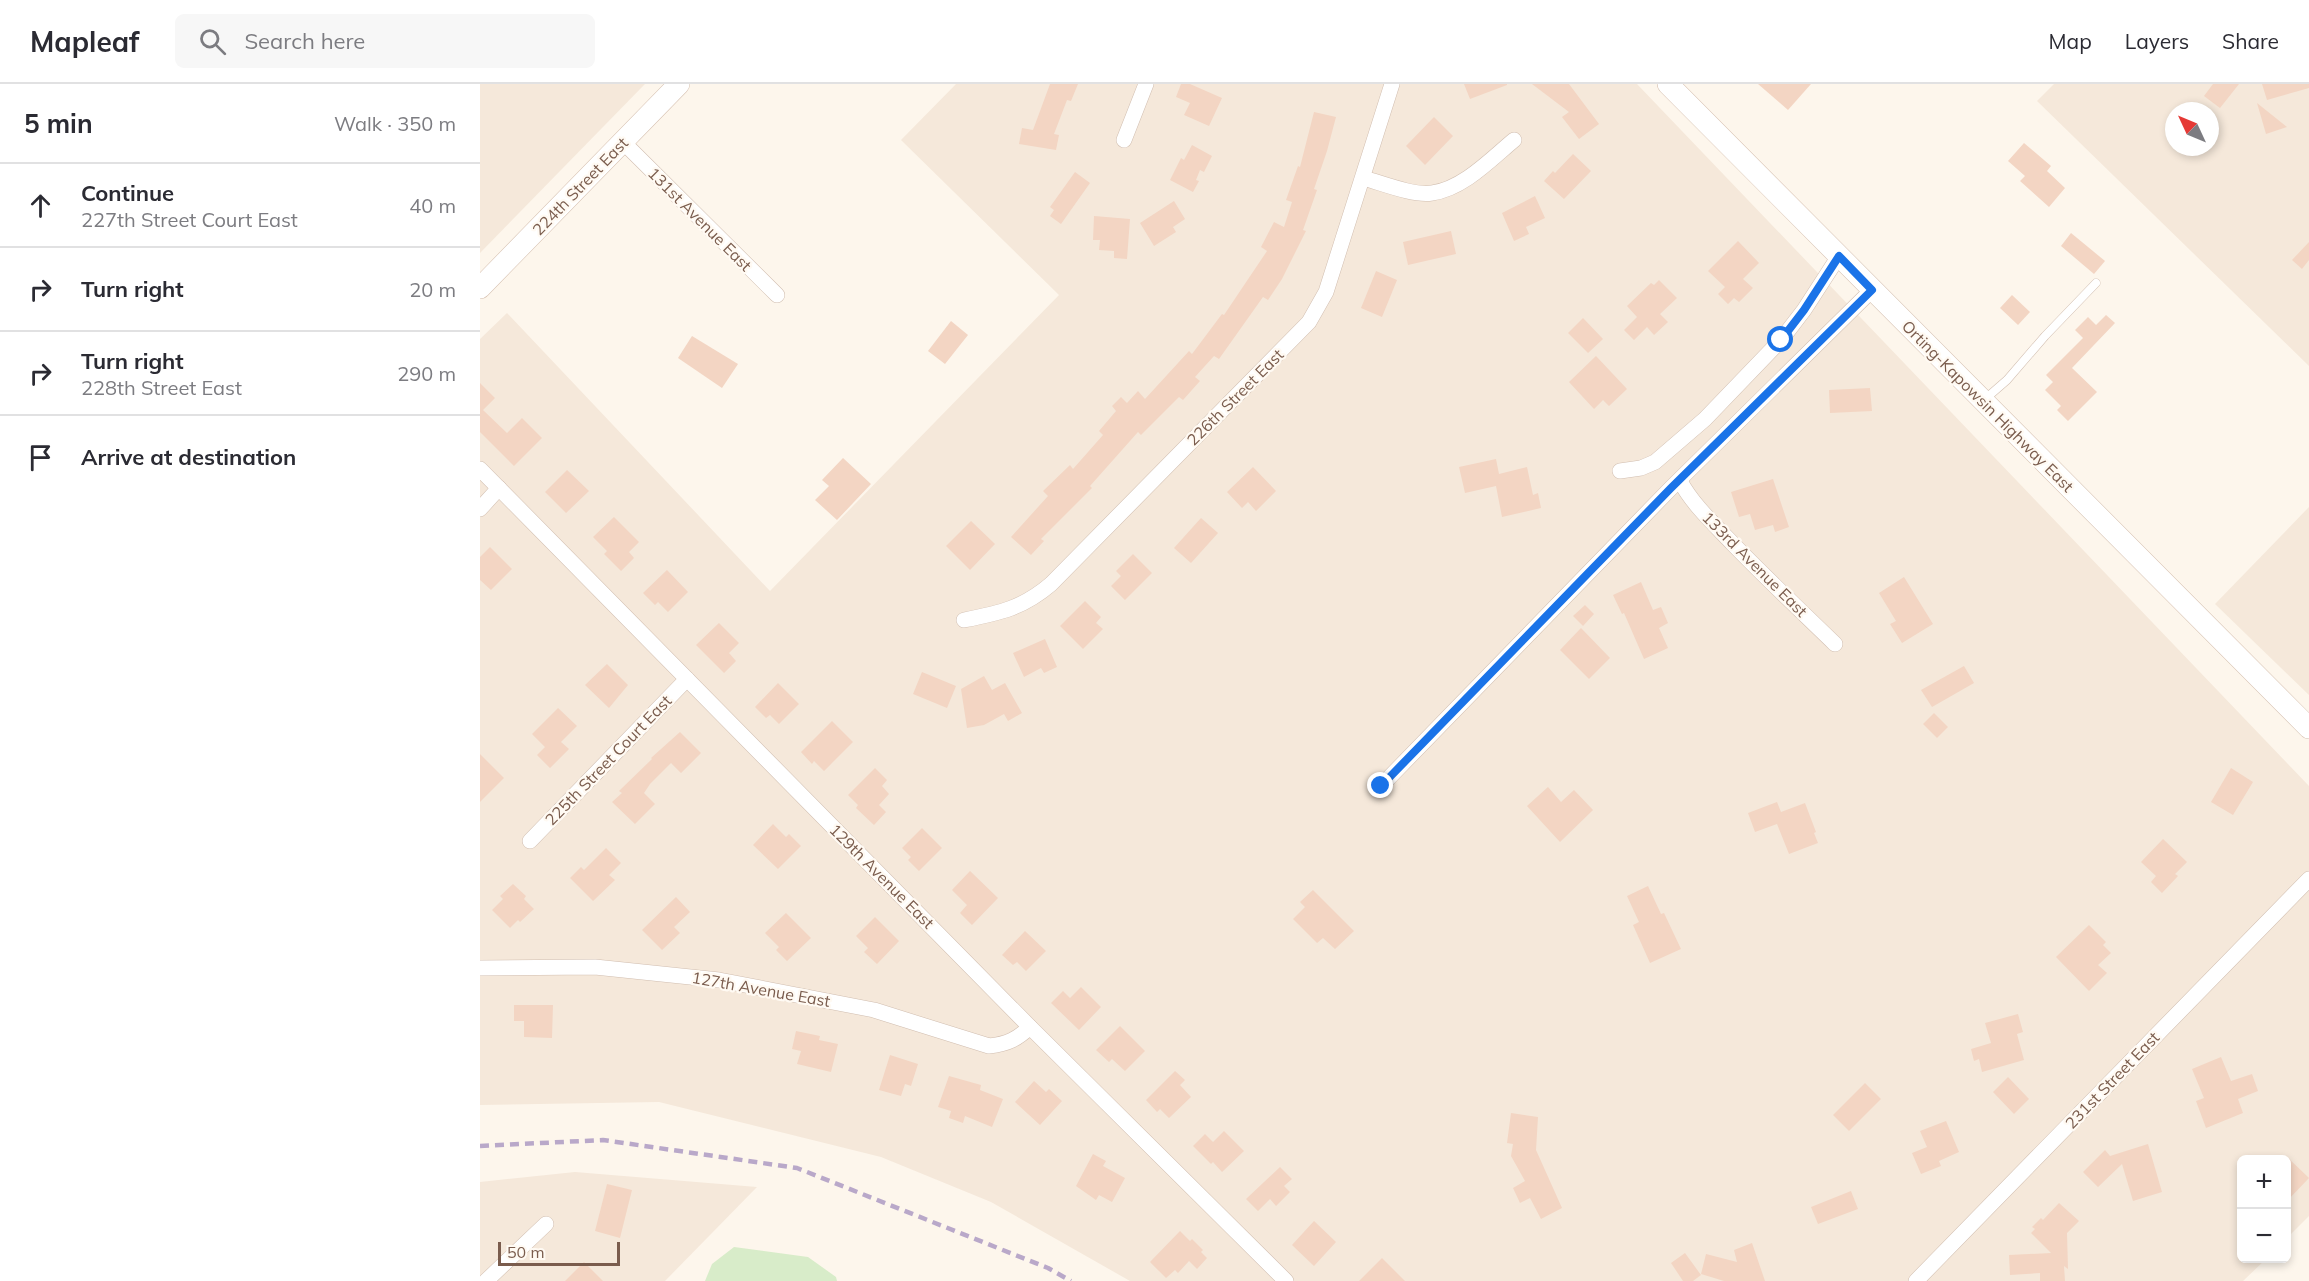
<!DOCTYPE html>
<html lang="en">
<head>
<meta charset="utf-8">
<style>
	:root { --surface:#fff; --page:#f7f7f7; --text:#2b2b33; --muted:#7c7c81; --line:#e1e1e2 }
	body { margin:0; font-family:Mulish,sans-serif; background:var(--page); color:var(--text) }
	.controls { position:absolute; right:18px; bottom:18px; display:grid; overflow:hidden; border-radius:9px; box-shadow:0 3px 9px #0003 }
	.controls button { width:54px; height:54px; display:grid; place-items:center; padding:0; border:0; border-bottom:2px solid var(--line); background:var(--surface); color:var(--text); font:30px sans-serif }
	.compass { position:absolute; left:1685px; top:18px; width:54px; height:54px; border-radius:50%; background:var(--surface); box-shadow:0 3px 9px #0003; rotate:314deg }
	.scale { position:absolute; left:18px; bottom:15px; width:122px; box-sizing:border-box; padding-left:6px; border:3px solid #7a5c4d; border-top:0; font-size:16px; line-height:21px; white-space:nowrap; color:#7a5c4d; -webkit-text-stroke:4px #fffaf3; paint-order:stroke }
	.stop { position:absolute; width:18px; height:18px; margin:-14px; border:4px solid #1a73e8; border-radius:50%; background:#fff }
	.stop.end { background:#1a73e8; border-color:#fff; box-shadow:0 2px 6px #0008 }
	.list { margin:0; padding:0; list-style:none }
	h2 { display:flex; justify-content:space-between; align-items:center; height:78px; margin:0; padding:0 24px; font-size:26px }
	h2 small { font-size:20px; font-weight:400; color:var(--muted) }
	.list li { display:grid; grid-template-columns:39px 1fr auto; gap:18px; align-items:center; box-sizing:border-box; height:84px; padding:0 24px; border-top:2px solid var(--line) }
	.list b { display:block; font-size:22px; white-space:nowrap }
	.list p { margin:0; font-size:20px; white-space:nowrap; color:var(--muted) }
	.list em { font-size:20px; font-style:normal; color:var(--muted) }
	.icon { flex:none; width:33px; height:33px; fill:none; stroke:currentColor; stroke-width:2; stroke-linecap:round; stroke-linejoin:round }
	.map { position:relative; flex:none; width:1829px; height:1197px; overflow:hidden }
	header { display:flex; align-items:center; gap:36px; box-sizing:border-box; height:84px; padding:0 30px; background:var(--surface); border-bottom:2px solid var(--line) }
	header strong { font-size:28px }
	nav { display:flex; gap:33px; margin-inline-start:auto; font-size:21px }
	.search { width:420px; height:54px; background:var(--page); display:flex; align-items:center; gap:15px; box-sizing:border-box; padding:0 21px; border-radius:9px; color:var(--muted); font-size:22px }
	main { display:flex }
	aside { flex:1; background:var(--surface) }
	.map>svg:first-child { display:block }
</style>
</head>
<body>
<header>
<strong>Mapleaf</strong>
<div class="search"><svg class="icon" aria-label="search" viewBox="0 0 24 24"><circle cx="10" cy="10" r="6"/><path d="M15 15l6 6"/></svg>Search here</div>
<nav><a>Map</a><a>Layers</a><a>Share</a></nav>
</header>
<main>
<aside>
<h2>5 min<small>Walk · 350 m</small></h2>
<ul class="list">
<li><svg class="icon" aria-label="ahead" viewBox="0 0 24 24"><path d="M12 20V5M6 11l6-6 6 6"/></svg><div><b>Continue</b><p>227th Street Court East</p></div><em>40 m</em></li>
<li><svg class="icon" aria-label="right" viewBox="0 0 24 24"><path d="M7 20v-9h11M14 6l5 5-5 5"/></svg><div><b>Turn right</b></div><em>20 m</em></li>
<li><svg class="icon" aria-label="right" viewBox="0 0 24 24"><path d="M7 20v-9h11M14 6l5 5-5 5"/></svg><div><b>Turn right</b><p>228th Street East</p></div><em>290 m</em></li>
<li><svg class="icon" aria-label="arrive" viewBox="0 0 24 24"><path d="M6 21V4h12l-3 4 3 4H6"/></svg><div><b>Arrive at destination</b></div></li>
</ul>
</aside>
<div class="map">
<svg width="1829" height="1197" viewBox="0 0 1829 1197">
	<rect width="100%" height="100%" fill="#fdf6ec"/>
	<g fill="#f5e8da" fill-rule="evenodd">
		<polygon points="0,0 165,0 0,169"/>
		<polygon points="476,0 1157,0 1829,702 1829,1132 1807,1154 1806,1076 1762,1076 1762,1174 1786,1175 1763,1197 650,1197 511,1118 401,1073 179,1018 0,1021 0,255 27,229 290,507 579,211 421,56"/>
		<path d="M1574 0H1829V282L1557 17ZM1694 27H1730V63H1694Z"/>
		<polygon points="1829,423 1829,611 1735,520"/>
		<polygon points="95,1088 277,1103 185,1197 0,1197 0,1098"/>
	</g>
	<polygon fill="#d8ecc9" points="254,1163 328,1173 356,1193 357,1197 225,1197 232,1180"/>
	<g fill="#f3d5c3">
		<polygon points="570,0 598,0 591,17 587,16 574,50 579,51 576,66 539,60 542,44 553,46"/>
		<polygon points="701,0 710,0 742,14 729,42 704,31 710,19 696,13"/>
		<polygon points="984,0 1027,0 1027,1 990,15"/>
		<polygon points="1052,0 1089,0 1119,40 1099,55 1082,33 1089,28"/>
		<polygon points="1278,0 1331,0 1308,26"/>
		<polygon points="1733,0 1759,0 1740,24 1724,12"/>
		<polygon points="1782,0 1829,0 1829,4 1787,16"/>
		<polygon points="1777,19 1807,43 1786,50"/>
		<polygon points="834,28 856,33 847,67 834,105 837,106 823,146 826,147 802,195 788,216 783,213 739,275 734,272 715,293 720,297 703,316 699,313 661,351 658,348 610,402 612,404 561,455 564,457 551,471 531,453 568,412 563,407 590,381 593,385 623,351 619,347 636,327 632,322 641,313 647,319 658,307 665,315 709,267 712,270 742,230 744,231 787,167 781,163 794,138 804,143 812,118 806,116 818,82 820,83"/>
		<polygon points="954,33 973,52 945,81 926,62"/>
		<polygon points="1544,59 1571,82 1567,87 1585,104 1569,123 1540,97 1545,92 1528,77"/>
		<polygon points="712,61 732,72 724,88 720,86 716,96 719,97 713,108 690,96 701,74 704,76"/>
		<polygon points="1093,70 1111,87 1084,115 1064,97 1073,87 1075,89"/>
		<polygon points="595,88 610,99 581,140 570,132 574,126 570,123"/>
		<polygon points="1055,112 1065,134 1046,143 1049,150 1034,157 1022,129"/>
		<polygon points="694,117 705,135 693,143 696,148 674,162 660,139"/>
		<polygon points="614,132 650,135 647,175 634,174 634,167 619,166 620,156 613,156"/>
		<polygon points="971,147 976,170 928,181 923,158"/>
		<polygon points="1591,149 1625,177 1614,190 1581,162"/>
		<polygon points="1258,157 1279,179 1263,195 1273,204 1259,218 1254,214 1248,220 1238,210 1245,203 1228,187"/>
		<polygon points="1829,158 1829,176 1822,185 1812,176"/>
		<polygon points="896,187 917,196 902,233 881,224"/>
		<polygon points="1179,196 1197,214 1180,230 1188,238 1174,251 1167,243 1154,256 1144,246 1157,233 1147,222 1171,199 1174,201"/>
		<polygon points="1532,211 1550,228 1538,241 1520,224"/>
		<polygon points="1626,231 1635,239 1592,284 1617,308 1588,337 1577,326 1581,322 1565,306 1573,298 1566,291 1603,254 1595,246 1608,233 1616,241"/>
		<polygon points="1103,234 1123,255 1108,269 1088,249"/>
		<polygon points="471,237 488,251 465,280 448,267"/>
		<polygon points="212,252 258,280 242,304 198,274"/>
		<polygon points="1116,272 1147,305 1129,322 1123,316 1114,325 1089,298"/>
		<polygon points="0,299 15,314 3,326 27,349 42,334 62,354 34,382 0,348"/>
		<polygon points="1390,304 1392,327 1350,329 1349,306"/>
		<polygon points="363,374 391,400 357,436 335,416 349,402 342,396"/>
		<polygon points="1016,375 1019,390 1047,383 1053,411 1058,409 1061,424 1022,433 1016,402 985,409 979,383"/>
		<polygon points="773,383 796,407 776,427 768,418 762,424 747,408"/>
		<polygon points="87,386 109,407 86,429 65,408"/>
		<polygon points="1293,395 1309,443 1295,448 1293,441 1275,446 1270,430 1259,433 1251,408"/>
		<polygon points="134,433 159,458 149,468 154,474 141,487 124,470 127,467 113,453"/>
		<polygon points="721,434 738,449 711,479 694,464"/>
		<polygon points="491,437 515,460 490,486 466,462"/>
		<polygon points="10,463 32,485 11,506 0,496 0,473"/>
		<polygon points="653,470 672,489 645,516 631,502 641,492 636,487"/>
		<polygon points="187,486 208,508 188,528 178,518 175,521 163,509"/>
		<polygon points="1424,493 1453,540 1422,559 1410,540 1416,537 1399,509"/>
		<polygon points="1161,498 1173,526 1181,523 1188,539 1179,544 1188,564 1164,575 1144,529 1142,530 1133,511"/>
		<polygon points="605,517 621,533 616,539 623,545 603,565 580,542"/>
		<polygon points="1105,521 1114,530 1103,542 1093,532"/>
		<polygon points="239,539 259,559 249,569 256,577 244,589 216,561"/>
		<polygon points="1101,544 1130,574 1109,595 1080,566"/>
		<polygon points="565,555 577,583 564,589 561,584 544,593 533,569"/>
		<polygon points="127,580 148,601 129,624 105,601"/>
		<polygon points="1484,582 1494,599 1452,623 1441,606"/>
		<polygon points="442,588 476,602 467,624 433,610"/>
		<polygon points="504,592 512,606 525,599 542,629 528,637 524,630 504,641 487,644 481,605"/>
		<polygon points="298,599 319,620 299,640 290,631 286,634 275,623"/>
		<polygon points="78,624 97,642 81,658 89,665 70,684 57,671 65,663 52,650"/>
		<polygon points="1454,629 1468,643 1457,654 1443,640"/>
		<polygon points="352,637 373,658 344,687 334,677 332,680 321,668"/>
		<polygon points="200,648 221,669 201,689 191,679 170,700 164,709 175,720 155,740 132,718 142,709 139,707 172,675 171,674"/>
		<polygon points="0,670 24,694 0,718"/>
		<polygon points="395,684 407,696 402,702 409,710 399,721 406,728 394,741 376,724 378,721 368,711"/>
		<polygon points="1751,684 1773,698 1753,731 1731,718"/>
		<polygon points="1068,703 1081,718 1094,706 1113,726 1080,758 1047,722"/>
		<polygon points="1297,718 1301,728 1325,719 1336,748 1334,749 1338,759 1309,770 1297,740 1275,748 1268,729"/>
		<polygon points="293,740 306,753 309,750 321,762 298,785 273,761"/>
		<polygon points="442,744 462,764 439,787 428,776 431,773 422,764"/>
		<polygon points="1683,755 1707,778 1695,790 1698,792 1682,809 1671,798 1676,792 1661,778"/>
		<polygon points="126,764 141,779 129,791 135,796 113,817 90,794 101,783 104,786"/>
		<polygon points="490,787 518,814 492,841 480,829 487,821 472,806"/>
		<polygon points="33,800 46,812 44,815 54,825 40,838 38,836 30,844 12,826 23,815 20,812"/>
		<polygon points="1168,802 1181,830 1184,829 1201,865 1170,879 1153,841 1159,838 1147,812"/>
		<polygon points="833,806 874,847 855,865 843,854 837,859 813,835 825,823 820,818"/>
		<polygon points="196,813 210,828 194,843 200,849 182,866 162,846"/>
		<polygon points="306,829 331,854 307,877 296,866 299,863 285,849"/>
		<polygon points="395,833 419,857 397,880 384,868 388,864 376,852"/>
		<polygon points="1609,841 1626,858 1623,861 1631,869 1618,881 1627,889 1609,907 1576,873"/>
		<polygon points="545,847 566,867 546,887 537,878 533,881 522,871"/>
		<polygon points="601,903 621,923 599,946 571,919 583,907 590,914"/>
		<polygon points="34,921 73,921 72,954 44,953 44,937 34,937"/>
		<polygon points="1538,930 1543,948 1537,950 1544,976 1502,988 1499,975 1494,977 1491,965 1511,959 1505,939"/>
		<polygon points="640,942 665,967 645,987 632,975 629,978 616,966"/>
		<polygon points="316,947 340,952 339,956 358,960 351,988 317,980 321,967 312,965"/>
		<polygon points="410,971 438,980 431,1002 425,1000 421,1012 399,1006"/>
		<polygon points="1741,973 1751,997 1772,990 1778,1007 1758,1015 1763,1029 1726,1044 1716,1017 1724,1014 1712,985"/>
		<polygon points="695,987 705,996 700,1001 711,1013 689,1034 680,1025 677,1028 666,1016"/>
		<polygon points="469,992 501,1001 500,1006 523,1015 512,1043 485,1032 483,1039 469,1034 471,1027 458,1023"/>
		<polygon points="1528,993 1549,1015 1534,1030 1513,1008"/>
		<polygon points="554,997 566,1008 569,1005 582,1017 560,1041 535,1018"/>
		<polygon points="1385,999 1401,1015 1369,1047 1353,1031"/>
		<polygon points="1031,1029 1058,1033 1056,1066 1082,1124 1061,1135 1050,1114 1040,1119 1033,1104 1045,1097 1031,1072 1033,1060 1027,1059"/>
		<polygon points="1466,1037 1479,1068 1459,1077 1461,1082 1441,1090 1432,1069 1447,1063 1440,1047"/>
		<polygon points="744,1047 764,1067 742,1088 733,1078 731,1080 713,1062 725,1050 733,1058"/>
		<polygon points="1668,1060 1682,1108 1653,1117 1642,1080 1618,1103 1603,1088 1625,1066 1630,1072"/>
		<polygon points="613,1070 626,1077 623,1082 645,1094 632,1118 619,1111 616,1116 596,1102"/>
		<polygon points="1806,1072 1829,1094 1806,1118"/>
		<polygon points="800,1083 812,1095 804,1102 810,1108 796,1122 790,1115 778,1127 766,1115"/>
		<polygon points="127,1100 152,1106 140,1154 115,1147"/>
		<polygon points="1371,1107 1378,1125 1338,1140 1331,1123"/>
		<polygon points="1579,1119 1599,1137 1587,1149 1588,1185 1584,1182 1585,1197 1560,1197 1560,1189 1530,1191 1529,1171 1571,1169 1551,1149 1555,1145 1552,1143 1561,1134 1563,1136"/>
		<polygon points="834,1137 856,1158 834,1182 812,1161"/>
		<polygon points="700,1147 710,1157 712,1155 723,1166 721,1168 727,1174 717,1185 709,1177 698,1189 695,1186 686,1194 670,1178"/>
		<polygon points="1272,1159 1285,1197 1244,1197 1221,1190 1226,1170 1257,1178 1254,1166"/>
		<polygon points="1205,1169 1221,1191 1213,1197 1203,1197 1191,1179"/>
		<polygon points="902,1174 925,1197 879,1197"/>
		<polygon points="104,1178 123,1197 85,1197"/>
	</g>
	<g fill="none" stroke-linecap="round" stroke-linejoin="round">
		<defs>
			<polyline id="lane" points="1504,316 1527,296 1565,252 1616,199"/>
			<g id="street">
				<polyline points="644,56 666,0"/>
				<polyline points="143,58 297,211"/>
				<path d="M883 94C902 99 933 112 952 109 983 105 1011 75 1034 56"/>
				<polyline points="0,385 550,943 806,1197"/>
				<polyline points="1140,387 1161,384 1175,378 1225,335 1301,256 1324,226 1359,172"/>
				<path d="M1200 397C1213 421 1234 440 1253 460 1286 494 1321 527 1355 560"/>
				<polyline points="0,425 19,404"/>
				<path d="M484 536C520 529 543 524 571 500L829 238 846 208 912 0"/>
				<polyline points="901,702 1191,404 1392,206"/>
				<polyline points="50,757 207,595"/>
				<path d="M0 884 115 883 239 896 394 926 509 962C528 960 537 955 550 943"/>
				<polyline points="6,1197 66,1140"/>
				<polyline points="1436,1197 1829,795"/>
			</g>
			<g id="secondary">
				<polyline points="1188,0 1829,644"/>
				<polyline points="0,204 199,0"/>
			</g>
		</defs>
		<use href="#lane" stroke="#d1beb0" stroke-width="9"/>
		<use href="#street" stroke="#d1beb0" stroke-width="16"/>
		<use href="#secondary" stroke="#d6c0b0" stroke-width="22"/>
		<use href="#lane" stroke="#fff" stroke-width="8"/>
		<use href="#street" stroke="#fff" stroke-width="15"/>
		<use href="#secondary" stroke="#fff" stroke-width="21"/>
		<polyline stroke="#b9a8c9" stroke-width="4.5" stroke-dasharray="9 6" stroke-linecap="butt" points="0,1062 123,1056 317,1084 568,1184 591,1197"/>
	</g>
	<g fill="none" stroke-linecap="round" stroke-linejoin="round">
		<polyline stroke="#1a73e8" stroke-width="8" points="901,702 1191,404 1392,206 1359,172 1324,226 1301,256"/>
	</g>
	<g text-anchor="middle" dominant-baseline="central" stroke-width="4.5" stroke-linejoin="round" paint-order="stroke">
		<g font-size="16" fill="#7a5c4d" stroke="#fffaf3">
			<text transform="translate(100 102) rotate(-46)">224th Street East</text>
			<text transform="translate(220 135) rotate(45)">131st Avenue East</text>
			<text transform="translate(755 313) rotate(-45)">226th Street East</text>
			<text transform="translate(1508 322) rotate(45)">Orting-Kapowsin Highway East</text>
			<text transform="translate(1275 480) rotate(45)">133rd Avenue East</text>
			<text transform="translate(128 676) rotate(-46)">225th Street Court East</text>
			<text transform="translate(402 792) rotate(45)">129th Avenue East</text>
			<text transform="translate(281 905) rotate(10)">127th Avenue East</text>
			<text transform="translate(1632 996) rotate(-46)">231st Street East</text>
		</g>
	</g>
</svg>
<div class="controls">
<button>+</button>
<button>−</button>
</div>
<svg class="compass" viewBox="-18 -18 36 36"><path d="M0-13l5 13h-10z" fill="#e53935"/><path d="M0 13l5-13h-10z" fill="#7c7c81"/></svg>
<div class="scale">50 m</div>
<div class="stop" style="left:1301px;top:256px"></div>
<div class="stop end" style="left:901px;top:702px"></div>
</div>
</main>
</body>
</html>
